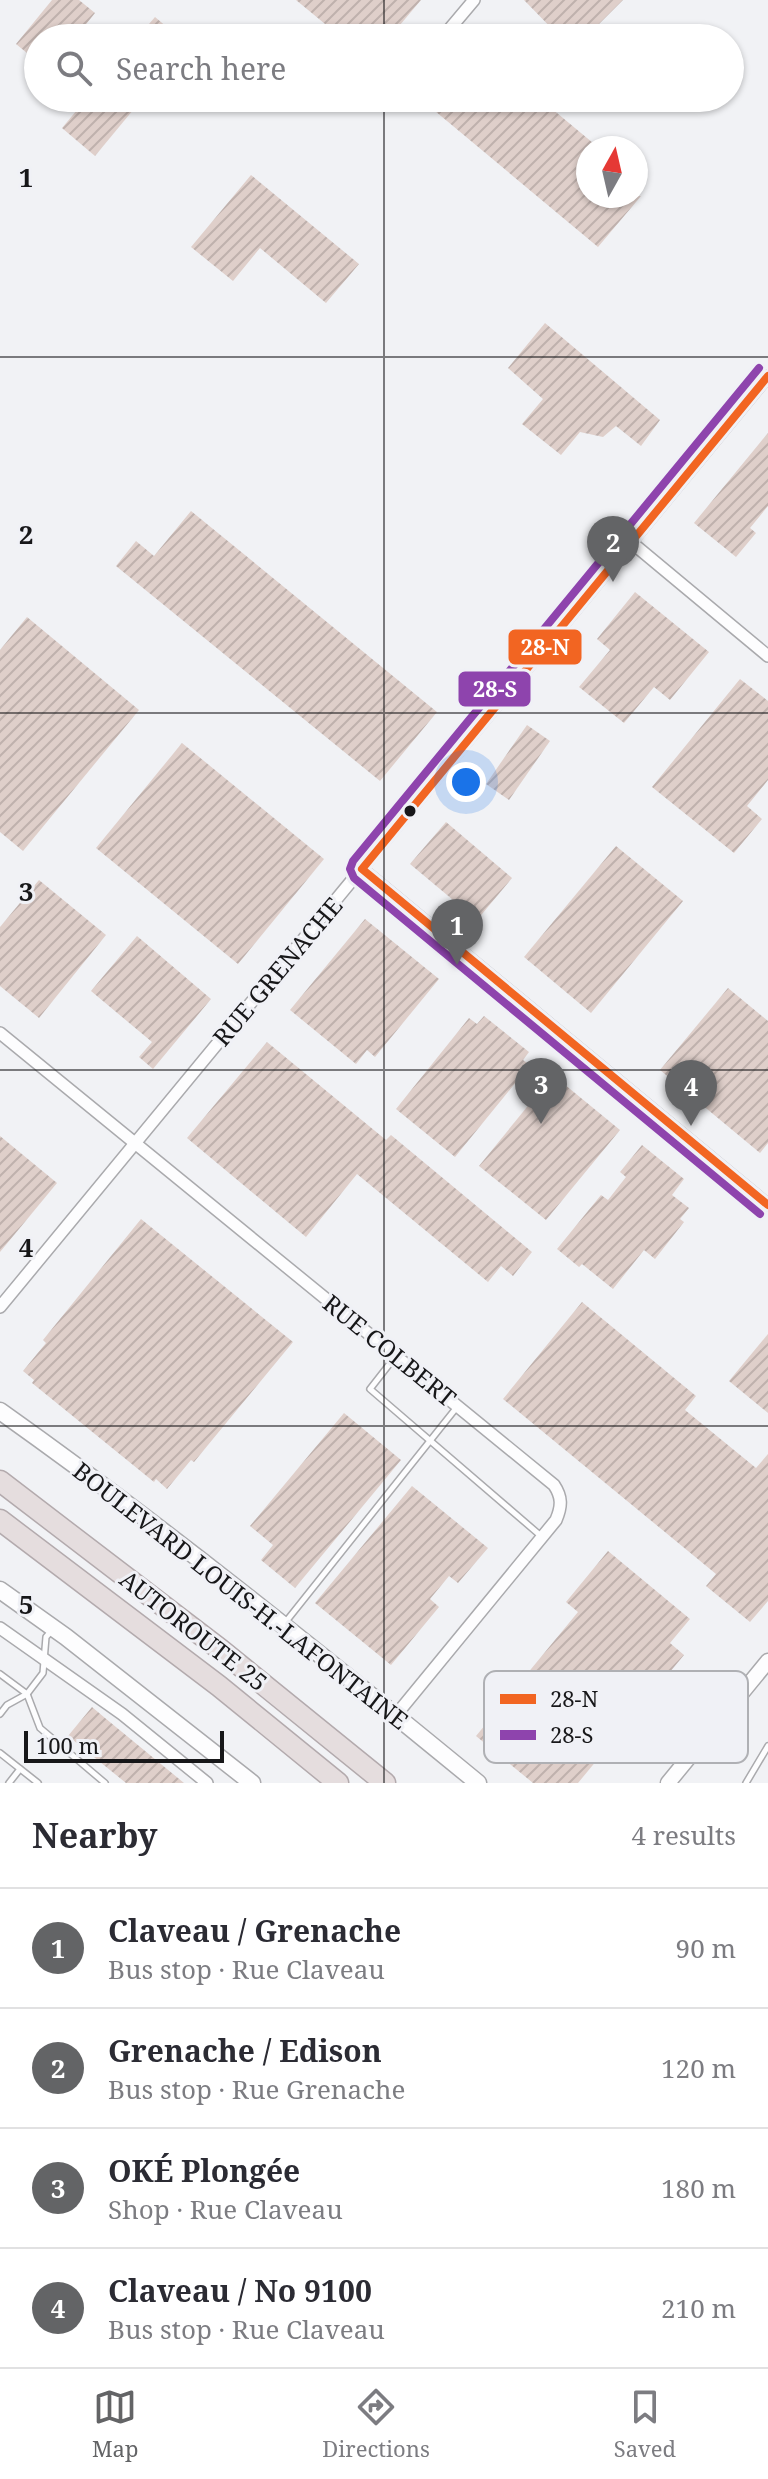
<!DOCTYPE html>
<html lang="en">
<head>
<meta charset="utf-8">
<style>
	:root { --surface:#fff; --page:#f2f2f3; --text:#2b2b33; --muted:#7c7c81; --line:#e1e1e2; --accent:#636466 }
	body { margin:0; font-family:"Noto Serif",serif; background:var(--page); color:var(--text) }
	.compass { position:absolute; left:576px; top:136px; width:72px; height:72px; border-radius:50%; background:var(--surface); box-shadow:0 2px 6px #0004; rotate:8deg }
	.scale { position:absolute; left:24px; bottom:20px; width:200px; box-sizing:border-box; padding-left:8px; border:4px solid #171719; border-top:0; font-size:22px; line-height:28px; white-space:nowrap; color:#171719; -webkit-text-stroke:6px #f0f1f6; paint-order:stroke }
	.you { position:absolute; left:466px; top:782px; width:28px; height:28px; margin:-20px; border:6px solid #fff; border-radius:50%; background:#1a73e8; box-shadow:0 0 0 12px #1a73e833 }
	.badge { display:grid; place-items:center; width:52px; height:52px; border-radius:50%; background:var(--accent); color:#fff; font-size:26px; font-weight:700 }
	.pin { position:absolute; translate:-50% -66px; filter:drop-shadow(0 2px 4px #0008) }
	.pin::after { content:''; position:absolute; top:42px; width:28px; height:24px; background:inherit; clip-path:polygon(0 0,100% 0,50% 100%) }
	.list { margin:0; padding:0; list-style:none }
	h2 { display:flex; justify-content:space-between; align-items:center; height:104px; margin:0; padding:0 32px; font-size:34px }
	h2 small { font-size:26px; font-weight:400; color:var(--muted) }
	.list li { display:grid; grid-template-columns:52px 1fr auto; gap:24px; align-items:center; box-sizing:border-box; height:120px; padding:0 32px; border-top:2px solid var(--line) }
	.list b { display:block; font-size:30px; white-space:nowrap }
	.list p { margin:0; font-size:26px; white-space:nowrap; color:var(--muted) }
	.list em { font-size:26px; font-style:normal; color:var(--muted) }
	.icon { flex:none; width:44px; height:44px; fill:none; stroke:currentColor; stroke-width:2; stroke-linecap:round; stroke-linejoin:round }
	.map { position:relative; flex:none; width:768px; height:1783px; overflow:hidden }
	.search { position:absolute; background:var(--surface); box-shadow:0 2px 6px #0004; left:24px; right:24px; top:24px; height:88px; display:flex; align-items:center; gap:20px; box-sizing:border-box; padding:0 28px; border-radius:44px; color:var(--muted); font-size:30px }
	.sheet { height:584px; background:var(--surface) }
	nav { display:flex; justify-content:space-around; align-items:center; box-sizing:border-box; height:112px; border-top:2px solid var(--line); background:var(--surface); font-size:22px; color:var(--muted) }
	nav a { display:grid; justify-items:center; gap:4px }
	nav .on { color:var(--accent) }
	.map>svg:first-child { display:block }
</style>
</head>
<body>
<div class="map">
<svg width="768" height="1783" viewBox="0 0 768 1783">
	<defs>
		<pattern id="building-hatch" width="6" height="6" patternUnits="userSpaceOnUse" patternTransform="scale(2)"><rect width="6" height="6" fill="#dfcfca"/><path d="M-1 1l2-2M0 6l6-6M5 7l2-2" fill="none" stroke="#bfb1ad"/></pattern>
	</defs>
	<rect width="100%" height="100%" fill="#f1f2f5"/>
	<g fill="url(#building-hatch)">
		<polygon points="52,0 79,0 95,13 75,38 38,38 38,62 16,44"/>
		<polygon points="296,0 421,0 389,38 342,38"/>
		<polygon points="524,0 623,0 585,38 561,38"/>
		<polygon points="155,17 180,38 137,38"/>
		<polygon points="87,98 143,98 95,156 62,128"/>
		<polygon points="436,98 539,98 599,148 588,148 588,196 641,196 598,247 429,106"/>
		<polygon points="251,175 359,264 326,303 260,248 233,281 191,247"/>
		<polygon points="545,323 660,420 641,446 616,426 603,437 580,432 561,455 522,424 543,399 508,368"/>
		<polygon points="768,433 768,506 750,528 756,533 736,557 694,523"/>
		<polygon points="191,511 437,712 380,781 116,566 136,541 154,556"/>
		<polygon points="635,592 709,652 670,700 654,687 624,723 579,687 610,650 597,639"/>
		<polygon points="27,617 139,710 23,851 0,832 0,650"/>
		<polygon points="740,679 768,701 768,780 747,806 762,819 734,853 652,787"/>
		<polygon points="527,725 550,741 509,800 486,784"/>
		<polygon points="182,743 324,859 238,964 96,848"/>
		<polygon points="446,822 512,878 477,920 410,864"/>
		<polygon points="616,846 683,901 591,1013 524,957"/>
		<polygon points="39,880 106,935 39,1018 0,986 0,927"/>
		<polygon points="365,919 439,979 375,1057 367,1050 356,1064 290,1010"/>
		<polygon points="137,936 211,999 153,1069 139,1057 152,1042 91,991"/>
		<polygon points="728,988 768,1021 768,1143 760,1153 660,1070"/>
		<polygon points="484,1016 529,1052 523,1060 530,1065 455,1157 396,1109 469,1018 477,1024"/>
		<polygon points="267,1042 386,1140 391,1135 532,1252 513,1276 501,1266 488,1282 357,1174 306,1237 187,1138"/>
		<polygon points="553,1075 620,1130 546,1220 479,1166"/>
		<polygon points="0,1136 57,1183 0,1252"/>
		<polygon points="642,1145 684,1179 672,1195 689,1208 680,1219 684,1222 655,1259 644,1250 613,1289 582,1264 579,1267 557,1249 601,1195 608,1200 626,1177 620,1172"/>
		<polygon points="141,1219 293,1342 194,1462 191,1460 167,1489 156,1479 154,1482 32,1383 34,1380 23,1371 46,1343 43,1340"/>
		<polygon points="582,1302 696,1396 685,1410 756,1468 768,1454 768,1601 750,1622 706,1586 716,1574 503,1399"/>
		<polygon points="768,1334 768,1413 729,1381"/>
		<polygon points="344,1413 401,1460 295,1588 261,1560 273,1545 250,1526"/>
		<polygon points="412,1486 488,1548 458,1583 449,1576 430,1599 439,1607 391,1665 315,1603"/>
		<polygon points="608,1551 690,1619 670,1643 684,1655 578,1783 533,1783 476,1736 578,1612 566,1602"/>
		<polygon points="92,1707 105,1718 184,1783 126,1783 68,1736"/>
	</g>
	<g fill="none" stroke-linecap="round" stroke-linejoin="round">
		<defs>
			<g id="service">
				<polyline points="395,1357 370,1389 541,1536"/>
				<polyline points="284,1624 457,1407"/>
				<polyline points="0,1674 27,1694 43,1673 46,1637 53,1629"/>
				<polyline points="0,1714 7,1705 27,1694 40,1728 105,1783"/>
				<polyline points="0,1753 38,1783"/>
				<polyline points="9,1783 20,1769"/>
				<polyline points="746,1783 768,1746"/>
			</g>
			<g id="minor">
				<polyline points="442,38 474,0"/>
				<polyline points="631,542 768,656"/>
				<polyline points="362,869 768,1205"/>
				<path d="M0 1033 554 1485C562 1497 562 1506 556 1520L396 1715"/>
				<polyline points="0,1307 768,376"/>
				<polyline points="0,1628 122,1714 207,1783"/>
			</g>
			<polyline id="tertiary" points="668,1783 768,1661"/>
			<g id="secondary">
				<path d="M0 1411C165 1528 322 1655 478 1783"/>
				<polyline points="0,1590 66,1637 252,1783"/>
			</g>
			<g id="motorway">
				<polyline points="0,1481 221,1650 385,1783"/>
				<polyline points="0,1520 219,1686 338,1783"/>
			</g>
		</defs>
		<use href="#service" stroke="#aaaaad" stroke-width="8"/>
		<use href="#minor" stroke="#aaaaad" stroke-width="14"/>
		<use href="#tertiary" stroke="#aaaaad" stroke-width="17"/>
		<use href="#secondary" stroke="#aaaaad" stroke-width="19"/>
		<use href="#motorway" stroke="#b3aaad" stroke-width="23"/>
		<use href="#service" stroke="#fdfdfe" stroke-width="5"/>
		<use href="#minor" stroke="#fdfdfe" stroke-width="11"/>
		<use href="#tertiary" stroke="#fdfdfe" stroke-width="14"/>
		<use href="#secondary" stroke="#fdfdfe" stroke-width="16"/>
		<use href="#motorway" stroke="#e5ddde" stroke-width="20"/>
		<defs>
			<polyline id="bus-1" points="768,376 362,869 768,1205"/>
			<polyline id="bus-2" points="759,368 353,861 350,869 354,878 760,1214"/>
		</defs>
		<use href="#bus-1" stroke="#f0f1f6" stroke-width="14"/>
		<use href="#bus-2" stroke="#f0f1f6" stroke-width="14"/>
		<use href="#bus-1" stroke="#f26522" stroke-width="8"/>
		<use href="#bus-2" stroke="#8e44ad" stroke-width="8"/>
	</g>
	<path fill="none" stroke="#171719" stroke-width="2" stroke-opacity="0.55" d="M384 0V38M384 98V1783M0 357H768M0 713H768M0 1070H768M0 1426H768"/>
	<circle fill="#171719" stroke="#f0f1f6" stroke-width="3" cx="410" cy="811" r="7"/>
	<g text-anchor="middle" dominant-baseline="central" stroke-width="6" stroke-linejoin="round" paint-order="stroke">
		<g font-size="24" fill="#171719" stroke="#f0f1f6">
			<text transform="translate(277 971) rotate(-50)">RUE GRENACHE</text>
			<text transform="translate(390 1350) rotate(39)">RUE COLBERT</text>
			<text transform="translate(241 1595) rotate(38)">BOULEVARD LOUIS-H.-LAFONTAINE</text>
			<text transform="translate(194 1630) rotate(38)">AUTOROUTE 25</text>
		</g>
	</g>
	<rect x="484" y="1671" width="264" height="92" rx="12" fill="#f0f1f6" stroke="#afb0b4" stroke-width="2"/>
	<rect x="500" y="1694" width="36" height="10" fill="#f26522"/>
	<rect x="500" y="1730" width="36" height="10" fill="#8e44ad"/>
	<g font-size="22" fill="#171719">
		<text x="550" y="1707">28-N</text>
		<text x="550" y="1743">28-S</text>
	</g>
	<g font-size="26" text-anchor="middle" font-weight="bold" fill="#171719" stroke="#f0f1f6" stroke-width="6" stroke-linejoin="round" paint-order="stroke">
		<text x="26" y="187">1</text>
		<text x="26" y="544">2</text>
		<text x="26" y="901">3</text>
		<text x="26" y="1257">4</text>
		<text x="26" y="1614">5</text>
	</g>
	<g stroke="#f0f1f6" stroke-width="3">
		<rect x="507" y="628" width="76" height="38" rx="8" fill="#f26522"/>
		<rect x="457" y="670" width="75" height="38" rx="8" fill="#8e44ad"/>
	</g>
	<g font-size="22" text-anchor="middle" font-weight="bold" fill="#fff">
		<text x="545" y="655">28-N</text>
		<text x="495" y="697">28-S</text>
	</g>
</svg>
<svg class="compass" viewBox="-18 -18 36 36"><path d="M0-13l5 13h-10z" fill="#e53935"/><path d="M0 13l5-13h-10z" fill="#7c7c81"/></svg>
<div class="scale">100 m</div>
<div class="you"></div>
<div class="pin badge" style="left:457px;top:965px">1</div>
<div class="pin badge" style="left:613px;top:582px">2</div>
<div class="pin badge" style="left:541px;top:1124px">3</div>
<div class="pin badge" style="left:691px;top:1126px">4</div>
<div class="search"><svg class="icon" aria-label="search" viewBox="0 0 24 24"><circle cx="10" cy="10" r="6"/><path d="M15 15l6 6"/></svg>Search here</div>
</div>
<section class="sheet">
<h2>Nearby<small>4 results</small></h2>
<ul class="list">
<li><span class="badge">1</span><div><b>Claveau / Grenache</b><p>Bus stop · Rue Claveau</p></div><em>90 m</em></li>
<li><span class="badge">2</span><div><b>Grenache / Edison</b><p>Bus stop · Rue Grenache</p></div><em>120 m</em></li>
<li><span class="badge">3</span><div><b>OKÉ Plongée</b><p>Shop · Rue Claveau</p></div><em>180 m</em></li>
<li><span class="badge">4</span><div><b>Claveau / No 9100</b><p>Bus stop · Rue Claveau</p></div><em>210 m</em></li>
</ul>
</section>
<nav>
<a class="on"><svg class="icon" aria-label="map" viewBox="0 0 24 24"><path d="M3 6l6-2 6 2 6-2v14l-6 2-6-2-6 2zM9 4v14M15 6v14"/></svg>Map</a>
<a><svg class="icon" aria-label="directions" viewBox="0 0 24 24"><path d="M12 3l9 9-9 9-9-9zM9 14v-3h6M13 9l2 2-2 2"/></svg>Directions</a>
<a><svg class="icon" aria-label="saved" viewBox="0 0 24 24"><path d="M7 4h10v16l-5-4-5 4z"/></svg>Saved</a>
</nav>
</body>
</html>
